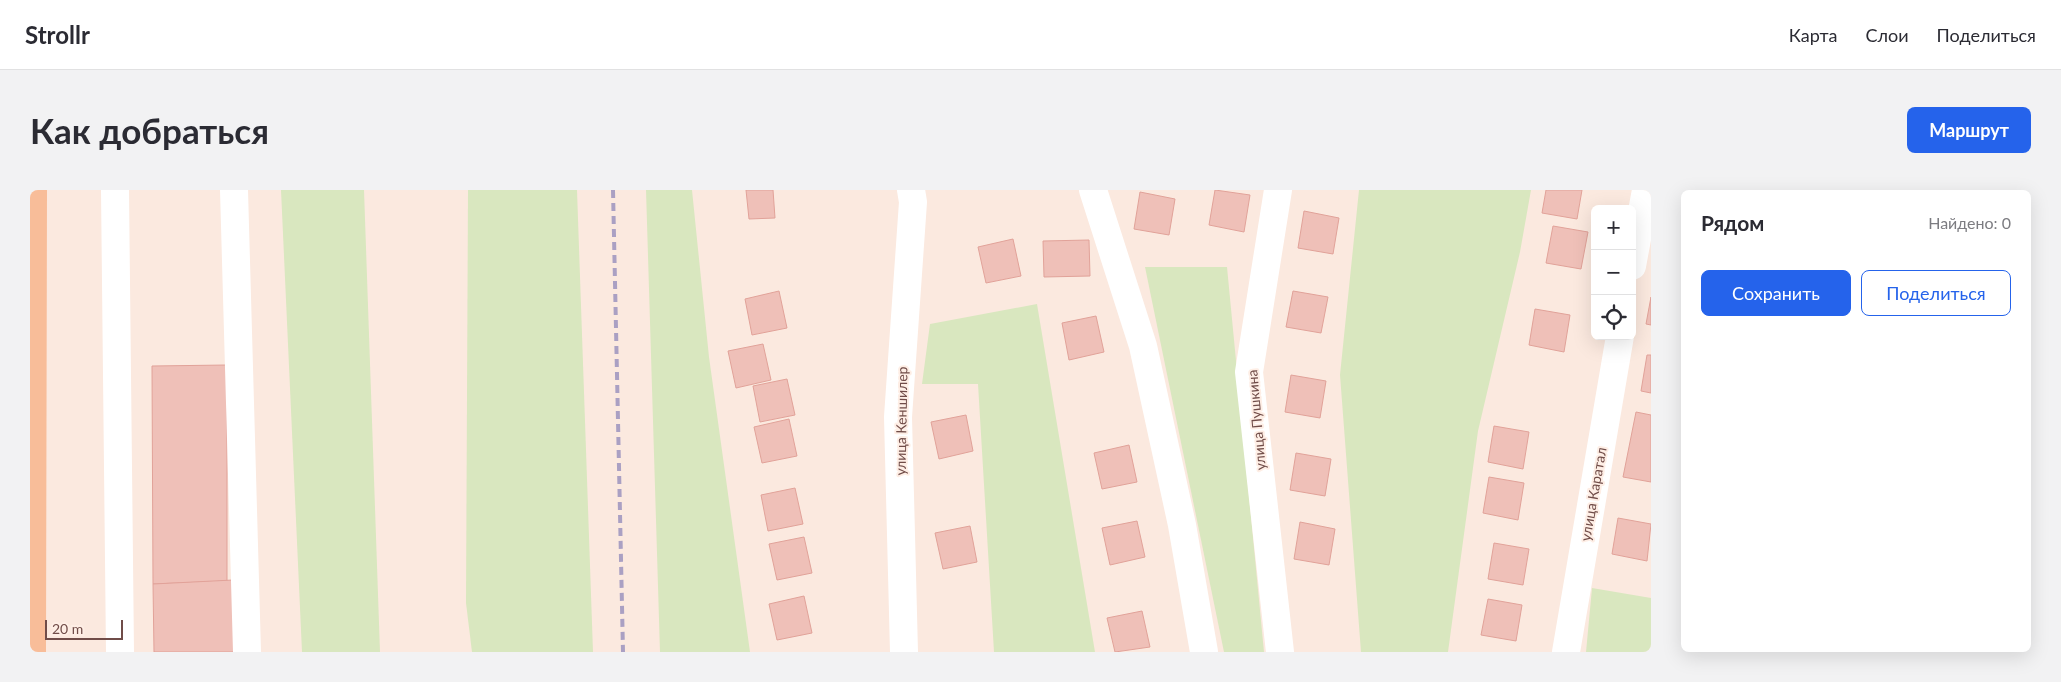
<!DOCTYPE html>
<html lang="ru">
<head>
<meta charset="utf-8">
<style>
	:root { --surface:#fff; --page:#f2f2f3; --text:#2b2b33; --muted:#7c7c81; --line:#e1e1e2; --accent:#2563eb }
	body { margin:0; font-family:Lato,sans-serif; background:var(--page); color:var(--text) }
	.controls { position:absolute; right:15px; top:15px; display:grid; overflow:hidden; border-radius:8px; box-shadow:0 5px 20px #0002 }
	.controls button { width:45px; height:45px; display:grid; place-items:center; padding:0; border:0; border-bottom:1px solid var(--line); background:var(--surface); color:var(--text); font:25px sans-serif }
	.scale { position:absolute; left:15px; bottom:12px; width:78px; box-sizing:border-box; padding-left:5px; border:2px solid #704c48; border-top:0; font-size:14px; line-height:18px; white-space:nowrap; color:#704c48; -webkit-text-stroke:4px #feeee5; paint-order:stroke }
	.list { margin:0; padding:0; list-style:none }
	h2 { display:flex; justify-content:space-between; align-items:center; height:65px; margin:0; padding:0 20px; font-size:21px }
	h2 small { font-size:16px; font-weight:400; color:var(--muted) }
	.actions { display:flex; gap:10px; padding:15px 20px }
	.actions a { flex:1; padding:11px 0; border:1px solid var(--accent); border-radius:8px; text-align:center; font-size:18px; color:var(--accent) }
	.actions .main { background:var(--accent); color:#fff }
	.icon { flex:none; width:28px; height:28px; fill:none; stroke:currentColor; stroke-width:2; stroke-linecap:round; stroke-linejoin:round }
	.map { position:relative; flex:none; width:1621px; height:462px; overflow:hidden; border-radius:8px }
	header { display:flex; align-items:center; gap:30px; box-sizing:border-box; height:70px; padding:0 25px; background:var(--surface); border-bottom:1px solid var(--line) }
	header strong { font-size:24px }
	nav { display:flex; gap:28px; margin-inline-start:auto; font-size:18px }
	.intro { display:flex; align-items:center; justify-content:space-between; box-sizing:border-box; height:120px; padding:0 30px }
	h1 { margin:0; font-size:35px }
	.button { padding:12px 22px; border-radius:8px; background:var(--accent); color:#fff; font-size:18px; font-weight:700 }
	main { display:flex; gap:30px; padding:0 30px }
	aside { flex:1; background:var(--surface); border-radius:8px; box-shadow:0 5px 20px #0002 }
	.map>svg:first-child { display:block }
</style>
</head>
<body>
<header>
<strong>Strollr</strong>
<nav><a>Карта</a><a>Слои</a><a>Поделиться</a></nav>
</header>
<div class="intro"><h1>Как добраться</h1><a class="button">Маршрут</a></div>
<main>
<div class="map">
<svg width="1621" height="462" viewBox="0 0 1621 462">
	<rect width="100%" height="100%" fill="#fbe9df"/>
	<g fill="#d9e7bf">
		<polygon points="251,0 334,0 350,462 272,462"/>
		<polygon points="438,0 547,0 563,462 442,462 436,413"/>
		<polygon points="616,0 662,0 679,167 720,462 630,462"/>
		<polygon points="1329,0 1501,0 1490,62 1448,241 1418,462 1331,462 1310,185"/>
		<polygon points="1115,77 1197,77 1234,462 1194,462"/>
		<polygon points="1007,114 1065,462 964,462 948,194 892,194 900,134"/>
		<polygon points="1562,398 1621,408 1621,462 1556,462"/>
	</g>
	<g fill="#efc0b8" stroke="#e1a299">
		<polygon points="716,0 743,0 745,28 719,29"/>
		<polygon points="1185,0 1220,5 1214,42 1179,35"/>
		<polygon points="1516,0 1552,0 1547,29 1512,23"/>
		<polygon points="1110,2 1145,9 1139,45 1104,39"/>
		<polygon points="1274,21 1309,28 1303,64 1268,58"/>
		<polygon points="1523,36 1558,42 1551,79 1516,73"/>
		<polygon points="983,49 991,86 956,93 948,57"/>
		<polygon points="1059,50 1060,86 1014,87 1013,51"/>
		<polygon points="749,101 757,138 722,145 715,109"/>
		<polygon points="1263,101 1298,107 1291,143 1256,137"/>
		<polygon points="1621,107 1621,135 1616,134"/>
		<polygon points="1505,119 1540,125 1534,162 1499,155"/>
		<polygon points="1066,126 1074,162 1039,170 1032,133"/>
		<polygon points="733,154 741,190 706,198 698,161"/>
		<polygon points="1617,165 1621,165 1621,203 1611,201"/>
		<polygon points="197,175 197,391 123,394 122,176"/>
		<polygon points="1261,185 1296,191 1290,228 1255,222"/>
		<polygon points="757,189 765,225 730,232 723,196"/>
		<polygon points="1606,222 1621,225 1621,292 1593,287"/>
		<polygon points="936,225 943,261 909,269 901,232"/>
		<polygon points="759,229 767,266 732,273 724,237"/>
		<polygon points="1464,236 1499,242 1493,279 1458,272"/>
		<polygon points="1099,255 1107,292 1072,299 1064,263"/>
		<polygon points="1266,263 1301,269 1295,306 1260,300"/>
		<polygon points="1459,287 1494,293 1488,330 1453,323"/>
		<polygon points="765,298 773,334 738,341 731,305"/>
		<polygon points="1588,328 1621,334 1617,371 1582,364"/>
		<polygon points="1107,331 1115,367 1080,375 1072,338"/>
		<polygon points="1270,332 1305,339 1299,375 1264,369"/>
		<polygon points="940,336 947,372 913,379 905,343"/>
		<polygon points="774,347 782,383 747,390 739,354"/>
		<polygon points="1464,353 1499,359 1493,395 1458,389"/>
		<polygon points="203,390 205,462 124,462 123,394"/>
		<polygon points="774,406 782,443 747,450 739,414"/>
		<polygon points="1458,409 1492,415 1486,451 1451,445"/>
		<polygon points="1112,421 1120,457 1085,462 1077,428"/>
	</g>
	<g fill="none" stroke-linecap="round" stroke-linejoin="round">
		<g stroke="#fff" stroke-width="28">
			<polyline points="85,0 90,462"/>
			<polyline points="204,0 217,462"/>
			<polyline points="1063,0 1113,156 1152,335 1174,462"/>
			<polyline points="1248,0 1219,182 1250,462"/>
			<polyline points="1602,76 1616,0"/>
			<polyline points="874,462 868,227 883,12 881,0"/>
			<polyline points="1536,462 1590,146"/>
		</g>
		<polyline stroke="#f8bd99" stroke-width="28" points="2,462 3,0"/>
		<polyline stroke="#aaa0c3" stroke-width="4" stroke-dasharray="8 5" stroke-linecap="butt" points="583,0 593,462"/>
	</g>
	<g text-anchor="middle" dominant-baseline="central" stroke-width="4" stroke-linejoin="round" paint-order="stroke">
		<g font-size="14" fill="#704c48" stroke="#feeee5">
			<text transform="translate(1226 230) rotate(-95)">улица Пушкина</text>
			<text transform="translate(871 231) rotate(-89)">улица Кеншилер</text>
			<text transform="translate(1563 304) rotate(-80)">улица Каратал</text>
		</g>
	</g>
</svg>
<div class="controls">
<button>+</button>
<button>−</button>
<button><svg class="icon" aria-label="locate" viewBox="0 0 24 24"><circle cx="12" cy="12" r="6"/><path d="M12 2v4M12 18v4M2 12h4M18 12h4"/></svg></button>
</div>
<div class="scale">20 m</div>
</div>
<aside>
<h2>Рядом<small>Найдено: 0</small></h2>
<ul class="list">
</ul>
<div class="actions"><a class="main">Сохранить</a><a>Поделиться</a></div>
</aside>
</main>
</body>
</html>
